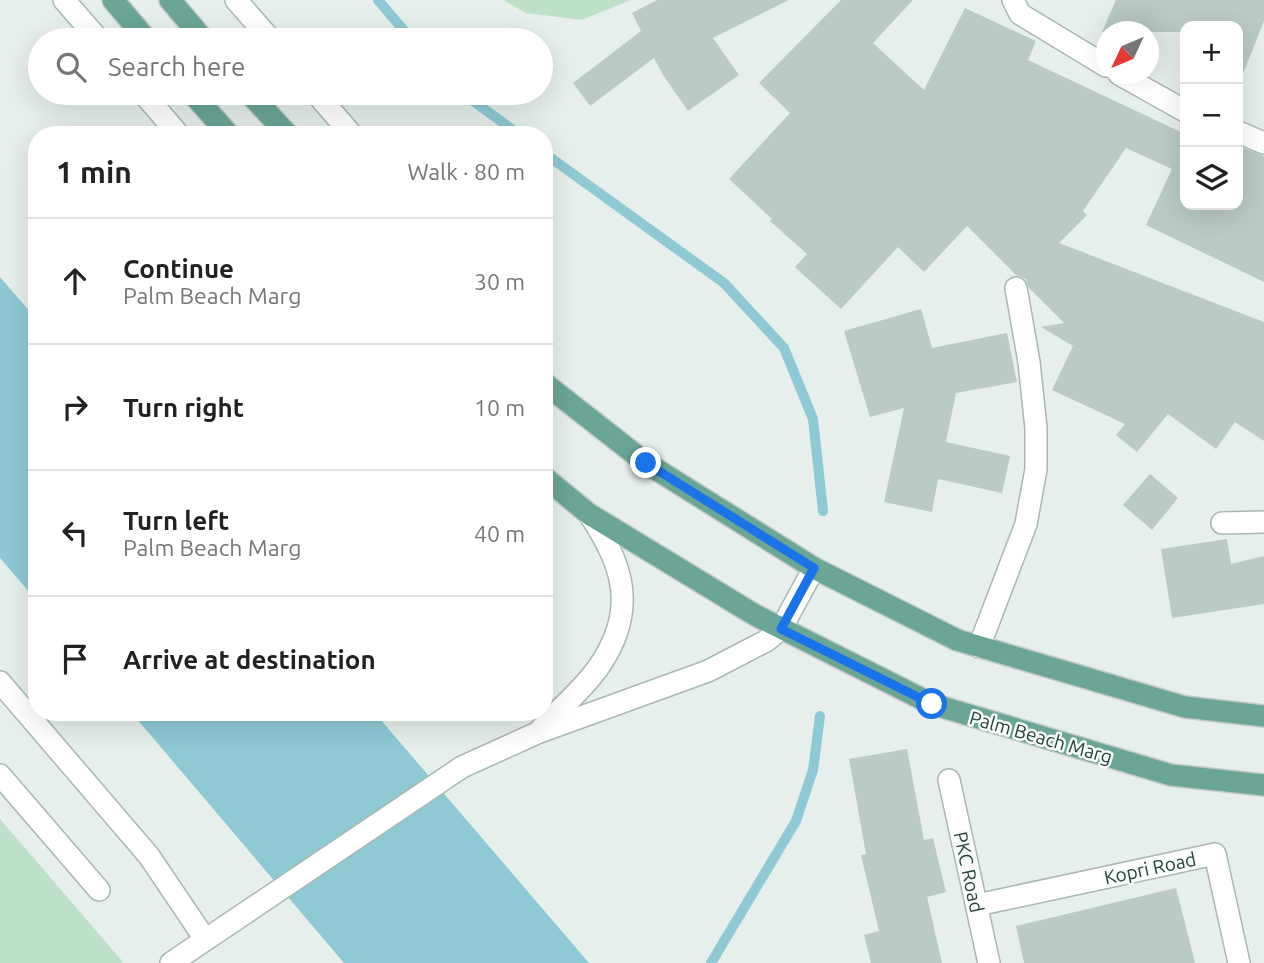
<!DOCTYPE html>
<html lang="en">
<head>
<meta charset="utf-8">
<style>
	:root { --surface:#fff; --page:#f2f2f2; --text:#222; --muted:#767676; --line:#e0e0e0 }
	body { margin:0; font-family:Ubuntu,sans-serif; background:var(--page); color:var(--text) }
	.controls { position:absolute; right:21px; top:21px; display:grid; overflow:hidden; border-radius:14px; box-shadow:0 7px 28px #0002 }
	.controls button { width:63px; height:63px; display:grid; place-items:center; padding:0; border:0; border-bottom:2px solid var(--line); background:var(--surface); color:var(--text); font:35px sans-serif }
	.compass { position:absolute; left:1096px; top:21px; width:63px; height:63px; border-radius:50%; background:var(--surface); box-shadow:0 7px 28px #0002; rotate:226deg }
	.stop { position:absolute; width:21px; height:21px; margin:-16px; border:5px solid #1a73e8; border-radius:50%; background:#fff }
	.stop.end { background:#1a73e8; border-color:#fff; box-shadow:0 2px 7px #0008 }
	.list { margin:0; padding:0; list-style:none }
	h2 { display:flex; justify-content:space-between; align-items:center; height:91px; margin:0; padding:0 28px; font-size:30px }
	h2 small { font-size:23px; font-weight:400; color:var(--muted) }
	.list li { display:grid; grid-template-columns:46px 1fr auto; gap:21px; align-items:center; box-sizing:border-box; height:126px; padding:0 28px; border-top:2px solid var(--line) }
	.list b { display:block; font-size:26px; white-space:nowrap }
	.list p { margin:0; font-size:23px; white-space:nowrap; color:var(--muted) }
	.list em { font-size:23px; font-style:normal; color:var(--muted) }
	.icon { flex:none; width:38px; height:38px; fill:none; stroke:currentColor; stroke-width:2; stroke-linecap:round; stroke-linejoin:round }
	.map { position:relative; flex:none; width:1264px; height:963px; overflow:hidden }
	.search { position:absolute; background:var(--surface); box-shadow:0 7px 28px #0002; left:28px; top:28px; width:525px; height:77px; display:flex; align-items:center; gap:18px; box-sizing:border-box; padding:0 24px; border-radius:38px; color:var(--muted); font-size:26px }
	.panel { position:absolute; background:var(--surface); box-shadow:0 7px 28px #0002; left:28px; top:126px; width:525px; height:595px; border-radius:28px }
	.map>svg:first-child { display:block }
</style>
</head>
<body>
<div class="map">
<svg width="1264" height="963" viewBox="0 0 1264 963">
	<rect width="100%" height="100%" fill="#e6efeb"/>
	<g fill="#bfe0c8">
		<polygon points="503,0 631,0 582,20 526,13"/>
		<polygon points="0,819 123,962 121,963 0,963"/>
	</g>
	<g fill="#8ec9d4">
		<polygon points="0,277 37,320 37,601 0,558"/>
		<polygon points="131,712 374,712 589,963 344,963"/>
	</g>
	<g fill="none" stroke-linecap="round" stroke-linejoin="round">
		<g stroke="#8ec9d4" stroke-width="10">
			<polyline points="378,0 412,40"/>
			<polyline points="462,93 520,135"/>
			<polyline points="544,153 724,283 784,348 813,419 823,511"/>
			<polyline points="711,963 796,821 813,770 820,716"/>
		</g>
	</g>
	<g fill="#bbcac4">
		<polygon points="657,0 789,0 713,38 739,75 688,111 663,75 654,58 590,106 573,83 641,31 632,13"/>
		<polygon points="841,0 913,0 873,43 924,90 965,8 1036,41 1028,60 1185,134 1185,205 1238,205 1238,146 1264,156 1264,282 1146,225 1172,169 1126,148 1083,211 1087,215 1059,243 1264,322 1264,441 1235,422 1216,449 1168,414 1137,452 1116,435 1125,424 1052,390 1073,346 1041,327 1064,323 1029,288 1026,279 1016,275 967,226 924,272 898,247 841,309 795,267 807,254 770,221 772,219 729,179 790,113 759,83"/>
		<polygon points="1116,0 1264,0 1264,21 1239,84 1238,26 1185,26 1185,32 1102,32"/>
		<polygon points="921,309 932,348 1007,333 1017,382 956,393 946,442 1010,456 1002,493 938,479 932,512 884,502 904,408 870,417 844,331"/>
		<polygon points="1150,474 1178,498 1152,530 1123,505"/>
		<polygon points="1227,539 1231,564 1264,556 1264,604 1172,618 1161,549"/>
		<polygon points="907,749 924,840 933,838 946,892 927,897 942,963 871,963 864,935 879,931 861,855 866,854 849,759"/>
		<polygon points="1176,888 1195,963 1024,963 1016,926"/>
	</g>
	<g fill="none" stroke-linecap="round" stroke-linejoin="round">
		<defs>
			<g id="street">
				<polyline points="1013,0 1020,14 1106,66"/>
				<polyline points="1119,74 1185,111"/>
				<polyline points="1238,132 1264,143"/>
				<polyline points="1222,523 1264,522"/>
				<polyline points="979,647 1026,524 1036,469 1036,428 1029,362 1016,288"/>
				<polyline points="0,682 149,856 205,939"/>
				<path d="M541 729C560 708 584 689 600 665 637 610 624 565 589 514"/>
				<polyline points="0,775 99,890"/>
				<polyline points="949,780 989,963"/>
				<polyline points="977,905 1215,854 1239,963"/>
				<polyline points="171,963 462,767 537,733 708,671 766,641 781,629 814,568"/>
			</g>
			<g id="secondary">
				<polyline points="64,0 99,40"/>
				<polyline points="236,0 271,40"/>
				<polyline points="143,93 179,135"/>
				<polyline points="316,93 352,135"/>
			</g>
			<g id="primary">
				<polyline points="113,0 147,40"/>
				<polyline points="170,0 204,40"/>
				<polyline points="192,93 229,135"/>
				<polyline points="249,93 288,135"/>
				<polyline points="544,383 646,463 814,568 957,640 1185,707 1264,716"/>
				<polyline points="544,477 589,514 755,615 932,704 1171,775 1264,785"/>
			</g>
		</defs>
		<use href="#street" stroke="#a8b8b2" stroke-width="24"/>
		<use href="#secondary" stroke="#a4bbb3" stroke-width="24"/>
		<use href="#primary" stroke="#c2cac8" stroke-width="24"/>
		<use href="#street" stroke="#fff" stroke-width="21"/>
		<use href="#secondary" stroke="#fff" stroke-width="21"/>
		<use href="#primary" stroke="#6aa596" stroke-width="21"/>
	</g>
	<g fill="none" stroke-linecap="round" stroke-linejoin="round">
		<polyline stroke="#1a73e8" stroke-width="9" points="646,463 814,568 781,629 932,704"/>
	</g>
	<g text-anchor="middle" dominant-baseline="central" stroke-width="5" stroke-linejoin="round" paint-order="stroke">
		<g font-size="19" fill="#24423a" stroke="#f7fbf9">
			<text transform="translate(1041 737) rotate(16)">Palm Beach Marg</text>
			<text transform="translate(1150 868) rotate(-12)">Kopri Road</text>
			<text transform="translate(969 872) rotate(78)">PKC Road</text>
		</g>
	</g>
</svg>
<div class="controls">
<button>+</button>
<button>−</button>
<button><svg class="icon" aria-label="layers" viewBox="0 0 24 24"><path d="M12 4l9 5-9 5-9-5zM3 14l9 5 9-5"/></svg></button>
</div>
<svg class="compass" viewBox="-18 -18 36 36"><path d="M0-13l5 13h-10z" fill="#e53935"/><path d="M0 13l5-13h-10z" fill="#767676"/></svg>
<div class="stop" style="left:932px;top:704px"></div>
<div class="stop end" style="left:646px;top:463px"></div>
<div class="search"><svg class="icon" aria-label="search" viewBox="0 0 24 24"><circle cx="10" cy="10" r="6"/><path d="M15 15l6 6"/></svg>Search here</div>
<section class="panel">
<h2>1 min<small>Walk · 80 m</small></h2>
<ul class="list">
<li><svg class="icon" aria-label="ahead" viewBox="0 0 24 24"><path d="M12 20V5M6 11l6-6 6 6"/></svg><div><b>Continue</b><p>Palm Beach Marg</p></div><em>30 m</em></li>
<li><svg class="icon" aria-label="right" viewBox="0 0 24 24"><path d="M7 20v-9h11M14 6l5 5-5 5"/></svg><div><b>Turn right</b></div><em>10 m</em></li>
<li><svg class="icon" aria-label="left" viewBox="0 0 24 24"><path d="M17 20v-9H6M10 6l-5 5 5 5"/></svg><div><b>Turn left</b><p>Palm Beach Marg</p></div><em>40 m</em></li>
<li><svg class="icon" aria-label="arrive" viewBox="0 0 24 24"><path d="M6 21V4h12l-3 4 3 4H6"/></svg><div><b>Arrive at destination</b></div></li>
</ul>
</section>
</div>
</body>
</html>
